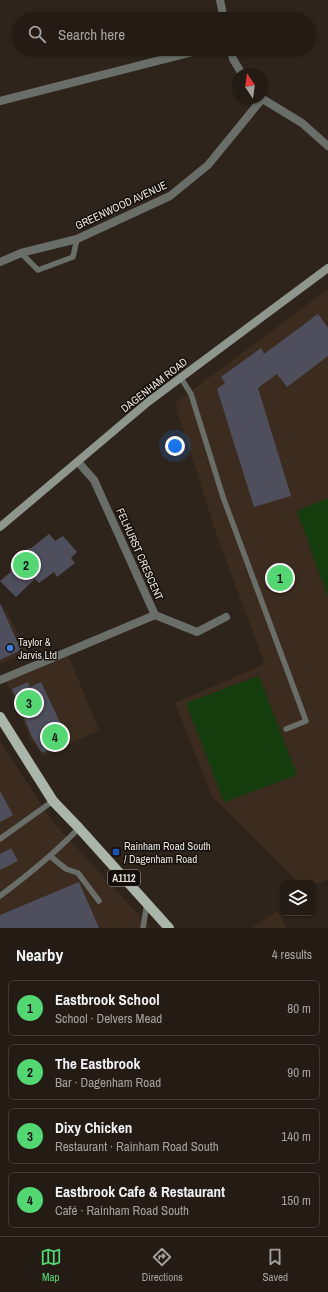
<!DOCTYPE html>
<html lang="en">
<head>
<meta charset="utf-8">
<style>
	:root { --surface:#231b14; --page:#2f2822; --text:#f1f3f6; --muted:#a3a1a0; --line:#403934; --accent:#54d672 }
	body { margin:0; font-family:"Archivo Narrow",sans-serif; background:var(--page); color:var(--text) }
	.controls { position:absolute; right:12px; bottom:12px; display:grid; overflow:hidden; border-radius:6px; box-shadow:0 1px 3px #0004 }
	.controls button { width:36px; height:36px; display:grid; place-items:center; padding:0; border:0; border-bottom:1px solid var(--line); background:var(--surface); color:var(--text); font:20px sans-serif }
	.compass { position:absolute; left:232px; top:68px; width:36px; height:36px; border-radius:50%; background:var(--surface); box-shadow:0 1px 3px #0004; rotate:347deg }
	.you { position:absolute; left:175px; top:446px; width:14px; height:14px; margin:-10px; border:3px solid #fff; border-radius:50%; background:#1a73e8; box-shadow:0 0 0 6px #1a73e833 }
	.badge { display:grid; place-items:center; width:26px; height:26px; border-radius:50%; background:var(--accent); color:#111; font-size:13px; font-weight:700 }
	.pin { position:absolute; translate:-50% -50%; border:2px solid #fff; box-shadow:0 1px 4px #0006 }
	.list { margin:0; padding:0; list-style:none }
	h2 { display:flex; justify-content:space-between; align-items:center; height:52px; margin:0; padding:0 16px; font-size:17px }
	h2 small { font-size:13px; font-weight:400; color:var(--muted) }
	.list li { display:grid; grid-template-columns:26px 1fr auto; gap:12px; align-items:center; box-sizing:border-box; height:56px; margin:0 8px 8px; padding:0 8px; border:1px solid var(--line); border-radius:6px }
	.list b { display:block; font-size:15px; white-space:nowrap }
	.list p { margin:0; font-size:13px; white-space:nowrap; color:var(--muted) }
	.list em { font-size:13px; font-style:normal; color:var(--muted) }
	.icon { flex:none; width:22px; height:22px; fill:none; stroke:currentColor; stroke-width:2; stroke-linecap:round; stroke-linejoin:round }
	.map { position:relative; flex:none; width:328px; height:928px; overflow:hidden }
	.search { position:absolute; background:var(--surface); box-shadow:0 1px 3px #0004; left:12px; right:12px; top:12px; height:44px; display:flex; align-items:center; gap:10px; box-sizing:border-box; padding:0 14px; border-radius:22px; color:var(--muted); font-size:15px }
	.sheet { height:308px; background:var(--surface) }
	nav { display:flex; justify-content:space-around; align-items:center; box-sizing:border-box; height:56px; border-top:1px solid var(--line); background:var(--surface); font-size:11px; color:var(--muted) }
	nav a { display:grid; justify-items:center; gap:2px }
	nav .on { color:var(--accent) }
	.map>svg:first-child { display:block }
</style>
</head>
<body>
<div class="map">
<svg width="328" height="928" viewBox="0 0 328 928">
	<rect width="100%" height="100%" fill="#2f241b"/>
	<g fill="#3c2c1f">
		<polygon points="328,289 328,879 313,886 313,883 299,883 212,796 175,703 265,664 217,536 175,403"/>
		<polygon points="6,610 27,651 0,665 0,613"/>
		<polygon points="66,650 99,730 44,756 31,741 4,676"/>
		<polygon points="0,741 52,821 151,928 0,928"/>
		<polygon points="278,911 287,928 251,928"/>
	</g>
	<g fill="#153c0d">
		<polygon points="328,498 328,597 297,511"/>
		<polygon points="259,676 297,775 224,802 186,703"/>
	</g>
	<g fill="#4e4e5c">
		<polygon points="318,314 328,328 328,356 287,387 277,374 258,388 291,496 254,507 217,389 225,383 221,377 261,348 264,354"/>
		<polygon points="49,534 55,541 63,536 77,552 71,558 75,563 57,577 54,572 39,583 35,579 16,597 0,581 11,572 10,564 29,548 30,549"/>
		<polygon points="0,603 21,650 0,660"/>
		<polygon points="28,682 30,687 41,682 68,739 66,740 66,742 42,753 32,737 12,689"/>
		<polygon points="0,791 13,815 0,822"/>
		<polygon points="11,848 18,861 0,870 0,854"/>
		<polygon points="79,882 99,928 0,928 0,915"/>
	</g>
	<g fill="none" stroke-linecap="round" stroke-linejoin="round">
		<g stroke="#696e68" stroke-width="5.5">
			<polyline points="21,253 38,270 73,257 77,239"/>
			<polyline points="181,378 191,394 223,497 306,721 286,729"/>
			<polyline points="0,839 53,801"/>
			<polyline points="50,856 66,869 78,873 99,901"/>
			<path d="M0 896C28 875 55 853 79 828"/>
			<polyline points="143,928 147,903"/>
		</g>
		<g stroke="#696e68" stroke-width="8">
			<polyline points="220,0 224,19"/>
			<polyline points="231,49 233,59 242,74"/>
			<polyline points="261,98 302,123 328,146"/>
			<polyline points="0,101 204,49"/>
			<polyline points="0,262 21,253 77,239 170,196 208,165 262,99"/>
			<polyline points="155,615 197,632 226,617"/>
			<polyline points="0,680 155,615 94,480 78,462"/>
		</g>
		<polyline stroke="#8e968e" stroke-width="8" points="0,527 148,402 328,268"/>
		<polyline stroke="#abb6aa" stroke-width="10" points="0,717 53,801 79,828 169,928"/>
	</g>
	<circle fill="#3f7fe0" stroke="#130e0a" stroke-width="1.5" cx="10" cy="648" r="4"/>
	<rect fill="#1a4fb4" stroke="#130e0a" stroke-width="1.5" x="112" y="848" width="8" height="8" rx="2"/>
	<g text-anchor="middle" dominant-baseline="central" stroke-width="3" stroke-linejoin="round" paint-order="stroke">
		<rect fill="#130e0a" stroke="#aaa39e" stroke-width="1" x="108" y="870" width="32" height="16" rx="3"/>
		<g font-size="10" font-weight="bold" fill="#ebe3dd">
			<text x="124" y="878">A1112</text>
		</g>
		<g font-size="11" fill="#ebe3dd" stroke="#130e0a">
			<text transform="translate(121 205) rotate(-25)">GREENWOOD AVENUE</text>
			<text transform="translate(154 385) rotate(-38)">DAGENHAM ROAD</text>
			<text transform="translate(140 554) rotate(66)">FELHURST CRESCENT</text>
		</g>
		<g font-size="11" fill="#ebe3dd" stroke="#130e0a" text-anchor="start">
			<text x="18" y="642">Taylor &amp;<tspan x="18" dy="13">Jarvis Ltd</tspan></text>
			<text x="124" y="846">Rainham Road South<tspan x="124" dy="13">/ Dagenham Road</tspan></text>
		</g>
	</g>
</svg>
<div class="controls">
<button><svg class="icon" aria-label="layers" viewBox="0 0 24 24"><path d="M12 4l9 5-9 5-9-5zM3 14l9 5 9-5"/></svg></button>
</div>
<svg class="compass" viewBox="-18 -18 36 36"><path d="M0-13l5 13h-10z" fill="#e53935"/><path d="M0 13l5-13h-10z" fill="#a3a1a0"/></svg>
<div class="you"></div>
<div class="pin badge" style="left:280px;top:578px">1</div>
<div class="pin badge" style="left:26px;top:565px">2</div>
<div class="pin badge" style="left:29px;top:703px">3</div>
<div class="pin badge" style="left:55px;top:737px">4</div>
<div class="search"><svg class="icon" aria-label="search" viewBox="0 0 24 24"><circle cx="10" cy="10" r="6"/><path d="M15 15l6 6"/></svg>Search here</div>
</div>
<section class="sheet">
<h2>Nearby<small>4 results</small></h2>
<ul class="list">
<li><span class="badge">1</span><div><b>Eastbrook School</b><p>School · Delvers Mead</p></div><em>80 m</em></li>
<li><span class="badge">2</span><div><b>The Eastbrook</b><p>Bar · Dagenham Road</p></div><em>90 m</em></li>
<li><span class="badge">3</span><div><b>Dixy Chicken</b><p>Restaurant · Rainham Road South</p></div><em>140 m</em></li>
<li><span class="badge">4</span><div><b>Eastbrook Cafe &amp; Restaurant</b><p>Café · Rainham Road South</p></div><em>150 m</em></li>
</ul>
</section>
<nav>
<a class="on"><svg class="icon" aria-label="map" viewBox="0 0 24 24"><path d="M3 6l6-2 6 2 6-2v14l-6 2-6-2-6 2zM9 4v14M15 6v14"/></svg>Map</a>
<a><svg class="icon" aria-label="directions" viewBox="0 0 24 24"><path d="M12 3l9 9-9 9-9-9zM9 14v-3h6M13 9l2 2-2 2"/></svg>Directions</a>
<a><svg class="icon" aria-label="saved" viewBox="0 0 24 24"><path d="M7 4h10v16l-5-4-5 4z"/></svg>Saved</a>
</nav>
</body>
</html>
